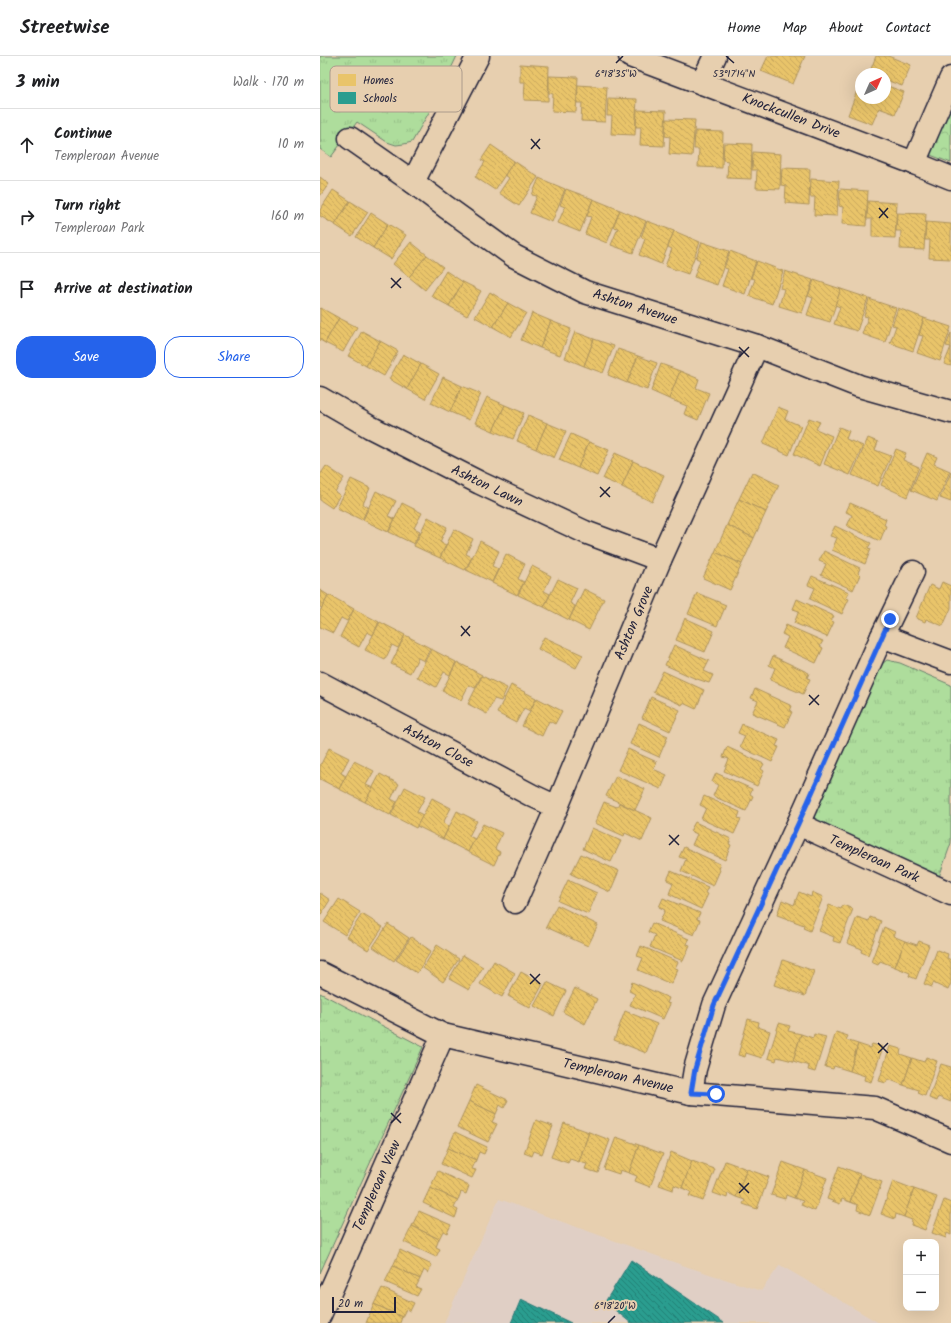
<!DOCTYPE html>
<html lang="en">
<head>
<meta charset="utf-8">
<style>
	:root { --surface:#fff; --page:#f2f2f2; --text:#202124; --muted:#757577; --line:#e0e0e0; --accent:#2563eb }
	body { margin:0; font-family:Kalam,sans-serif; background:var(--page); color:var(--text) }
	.controls { position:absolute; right:12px; bottom:12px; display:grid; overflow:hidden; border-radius:8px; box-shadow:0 4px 16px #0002 }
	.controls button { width:36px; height:36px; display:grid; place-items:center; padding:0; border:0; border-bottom:1px solid var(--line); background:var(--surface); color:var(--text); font:20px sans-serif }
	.compass { position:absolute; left:535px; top:12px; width:36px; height:36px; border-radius:50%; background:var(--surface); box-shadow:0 4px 16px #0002; rotate:45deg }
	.scale { position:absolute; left:12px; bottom:10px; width:64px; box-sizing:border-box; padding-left:4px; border:2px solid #22223b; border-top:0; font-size:11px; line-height:14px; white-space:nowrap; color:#22223b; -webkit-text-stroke:3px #e7cfaf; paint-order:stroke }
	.stop { position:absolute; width:12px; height:12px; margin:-9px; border:3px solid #2563eb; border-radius:50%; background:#fff }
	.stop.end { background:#2563eb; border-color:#fff; box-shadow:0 1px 4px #0008 }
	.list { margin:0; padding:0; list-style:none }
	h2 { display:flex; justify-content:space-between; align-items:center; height:52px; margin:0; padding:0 16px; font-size:17px }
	h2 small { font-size:13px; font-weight:400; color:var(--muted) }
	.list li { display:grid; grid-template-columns:26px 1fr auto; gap:12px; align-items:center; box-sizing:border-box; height:72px; padding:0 16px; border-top:1px solid var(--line) }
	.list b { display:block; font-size:15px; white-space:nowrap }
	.list p { margin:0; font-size:13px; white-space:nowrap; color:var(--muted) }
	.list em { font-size:13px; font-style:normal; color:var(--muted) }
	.actions { display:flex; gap:8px; padding:12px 16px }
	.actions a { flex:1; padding:9px 0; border:1px solid var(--accent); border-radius:16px; text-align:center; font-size:14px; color:var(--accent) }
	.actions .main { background:var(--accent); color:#fff }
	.icon { flex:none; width:22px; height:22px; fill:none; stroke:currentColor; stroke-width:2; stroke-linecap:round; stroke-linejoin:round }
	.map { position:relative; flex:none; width:631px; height:1267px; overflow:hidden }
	header { display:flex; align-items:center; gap:24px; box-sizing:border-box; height:56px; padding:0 20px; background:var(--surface); border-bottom:1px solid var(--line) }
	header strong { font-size:19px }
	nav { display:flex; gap:22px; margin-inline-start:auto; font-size:14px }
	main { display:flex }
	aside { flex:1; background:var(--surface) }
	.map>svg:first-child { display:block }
</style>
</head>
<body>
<header>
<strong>Streetwise</strong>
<nav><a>Home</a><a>Map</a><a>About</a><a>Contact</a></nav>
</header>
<main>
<aside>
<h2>3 min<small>Walk · 170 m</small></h2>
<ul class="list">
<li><svg class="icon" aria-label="ahead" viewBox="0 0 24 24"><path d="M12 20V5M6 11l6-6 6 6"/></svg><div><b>Continue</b><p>Templeroan Avenue</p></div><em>10 m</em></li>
<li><svg class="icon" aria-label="right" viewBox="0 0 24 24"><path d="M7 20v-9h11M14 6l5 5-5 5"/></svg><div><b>Turn right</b><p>Templeroan Park</p></div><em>160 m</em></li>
<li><svg class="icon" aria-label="arrive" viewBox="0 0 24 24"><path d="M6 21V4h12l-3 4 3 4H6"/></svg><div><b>Arrive at destination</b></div></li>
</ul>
<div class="actions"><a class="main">Save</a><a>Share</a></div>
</aside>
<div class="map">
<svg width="631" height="1267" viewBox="0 0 631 1267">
	<defs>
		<pattern id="grass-tufts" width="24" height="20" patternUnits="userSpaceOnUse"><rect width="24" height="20" fill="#aedd9c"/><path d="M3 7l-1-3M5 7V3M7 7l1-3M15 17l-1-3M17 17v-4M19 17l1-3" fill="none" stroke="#95bd87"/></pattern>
		<pattern id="park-crowns" width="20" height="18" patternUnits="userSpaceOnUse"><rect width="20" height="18" fill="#aedd9c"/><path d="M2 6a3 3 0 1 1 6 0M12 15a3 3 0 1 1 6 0" fill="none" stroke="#95bd87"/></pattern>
		<pattern id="homes-back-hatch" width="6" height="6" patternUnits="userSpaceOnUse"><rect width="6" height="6" fill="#e9c46a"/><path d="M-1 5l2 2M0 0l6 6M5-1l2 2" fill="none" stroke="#c8a85d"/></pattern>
		<pattern id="schools-back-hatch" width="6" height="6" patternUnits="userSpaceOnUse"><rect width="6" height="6" fill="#2a9d8f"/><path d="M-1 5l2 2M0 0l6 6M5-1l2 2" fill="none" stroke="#248076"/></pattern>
	</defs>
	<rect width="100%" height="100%" fill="#e7cfaf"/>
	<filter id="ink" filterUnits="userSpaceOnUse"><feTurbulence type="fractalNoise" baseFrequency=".025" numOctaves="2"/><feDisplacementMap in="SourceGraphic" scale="8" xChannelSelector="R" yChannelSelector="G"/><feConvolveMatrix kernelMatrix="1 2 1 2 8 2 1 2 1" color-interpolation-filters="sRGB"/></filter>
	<g filter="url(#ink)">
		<polygon fill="#e0cfc5" points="179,1143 362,1209 441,1235 460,1209 559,1267 124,1267"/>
		<g fill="url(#grass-tufts)" stroke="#68806c">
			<polygon points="0,0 137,0 116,44 92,86 84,88 76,89 67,86 37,66 11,101 0,93"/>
			<polygon points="567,604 580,607 631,629 631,787 618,824 495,764 493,750 554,614"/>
			<polygon points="0,937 103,991 0,1217"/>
		</g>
		<polygon fill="url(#park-crowns)" stroke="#68806c" points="631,47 631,107 608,98"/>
		<g fill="url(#homes-back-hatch)" stroke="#ad935c">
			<polygon points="448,0 485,0 473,28 441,15"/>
			<polygon points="556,0 568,0 591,9 582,30 566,24 565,26 565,18 549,18"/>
			<polygon points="200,8 229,10 228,45 204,44 205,26 200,26"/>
			<polygon points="229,20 258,21 256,56 232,55 233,38 229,37"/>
			<polygon points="541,24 541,42 565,42 565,29 584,36 575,58 559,52 552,68 528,59"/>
			<polygon points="258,29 287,31 285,66 261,65 262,47 257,47"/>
			<polygon points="288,42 317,43 315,79 291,78 292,60 287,60"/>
			<polygon points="317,54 346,55 344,90 320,89 321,71 316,71"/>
			<polygon points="346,63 375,64 372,100 349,98 350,81 345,80"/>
			<polygon points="375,75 403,76 402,112 378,111 379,93 374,93"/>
			<polygon points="404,87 432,88 431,123 407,122 408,105 403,104"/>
			<polygon points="171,89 194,105 175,134 155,121 165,106 161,104"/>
			<polygon points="433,96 461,98 460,133 436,132 437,114 432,114"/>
			<polygon points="194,105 218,121 199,150 179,137 189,122 185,119"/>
			<polygon points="462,112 490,113 489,149 465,147 466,130 461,129"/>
			<polygon points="0,121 9,128 0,140"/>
			<polygon points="219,122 245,133 232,166 210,157 217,140 212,139"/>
			<polygon points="491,123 519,125 517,160 494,159 495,141 490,141"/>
			<polygon points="246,133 273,143 260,176 238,167 245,151 240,149"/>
			<polygon points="520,133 548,135 546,170 522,168 523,151 519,150"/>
			<polygon points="13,134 30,145 15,169 0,160 0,154"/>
			<polygon points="273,143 300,154 287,187 265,178 271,161 267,160"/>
			<polygon points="30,145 48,156 32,180 15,169"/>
			<polygon points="548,145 577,147 575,182 552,181 552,163 547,163"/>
			<polygon points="300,154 326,165 313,197 291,189 298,172 293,171"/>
			<polygon points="51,157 68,168 53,192 36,181"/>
			<polygon points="577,157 606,158 604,194 580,193 581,175 576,175"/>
			<polygon points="327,165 354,175 341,208 319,199 325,183 321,181"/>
			<polygon points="606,166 631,168 631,203 609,202 610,184 605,184"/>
			<polygon points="68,168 86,179 71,203 53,192"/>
			<polygon points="354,175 380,186 368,218 345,210 352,193 348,191"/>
			<polygon points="91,186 107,199 89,221 73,208"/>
			<polygon points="382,186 409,195 397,229 374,221 380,204 376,202"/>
			<polygon points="410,195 436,205 425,238 402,230 408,213 404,212"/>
			<polygon points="107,199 123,211 105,234 89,221"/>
			<polygon points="437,205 463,215 452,248 429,240 435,223 431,222"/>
			<polygon points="126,215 143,226 129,250 111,240"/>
			<polygon points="465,215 493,224 482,257 459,250 464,233 460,232"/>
			<polygon points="494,224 521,233 510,266 487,259 493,242 488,240"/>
			<polygon points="143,226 161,235 147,260 129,250"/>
			<polygon points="521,233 548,242 537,275 514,268 520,251 515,249"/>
			<polygon points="170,236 188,247 173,271 155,261"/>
			<polygon points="549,243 576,252 565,286 542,278 548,261 544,260"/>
			<polygon points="188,247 206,257 191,281 173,271"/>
			<polygon points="1,252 19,262 5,287 0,284 0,253"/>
			<polygon points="578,252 604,262 593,295 570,287 576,270 572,269"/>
			<polygon points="212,257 231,265 220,292 201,284"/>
			<polygon points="19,262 37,271 23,296 5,287"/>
			<polygon points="604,262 631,271 620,305 597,297 603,280 599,279"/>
			<polygon points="231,265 251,273 240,299 220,292"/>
			<polygon points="42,275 60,285 46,310 28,300"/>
			<polygon points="255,276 274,283 264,310 245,302"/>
			<polygon points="631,277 631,310 624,308 631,291 626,290"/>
			<polygon points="274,283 294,290 283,317 264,310"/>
			<polygon points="60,285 78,295 64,320 46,310"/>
			<polygon points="298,293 318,300 307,327 288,319"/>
			<polygon points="83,298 101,308 87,333 69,323"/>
			<polygon points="318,300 337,307 327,334 307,327"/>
			<polygon points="101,308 119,318 105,343 87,333"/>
			<polygon points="341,308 360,315 349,343 331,335"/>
			<polygon points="360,315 379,323 376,332 389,337 378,364 364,358 367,350 349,343"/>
			<polygon points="123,321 142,330 130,356 111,347"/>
			<polygon points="142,330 161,338 149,364 130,356"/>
			<polygon points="167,341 185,349 173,375 155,367"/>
			<polygon points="185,349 204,357 193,383 173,375"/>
			<polygon points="458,351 468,355 465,363 481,370 469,399 443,388"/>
			<polygon points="208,359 227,367 216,393 197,385"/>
			<polygon points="489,362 500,366 496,373 512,380 500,410 474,398"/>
			<polygon points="227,367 246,375 234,402 216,393"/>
			<polygon points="519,371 529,375 526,383 543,390 530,419 504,408"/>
			<polygon points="251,378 269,386 258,412 239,404"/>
			<polygon points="548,382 558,386 555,394 571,400 558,430 532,419"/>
			<polygon points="269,386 289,394 277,420 258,412"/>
			<polygon points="576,393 586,397 583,404 599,411 587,441 561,429"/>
			<polygon points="295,397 313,405 302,431 283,423"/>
			<polygon points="607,397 617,401 614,408 630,415 617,445 591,434"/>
			<polygon points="313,405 344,419 332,446 302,431"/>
			<polygon points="6,410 24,422 15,436 20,439 12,452 0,444 0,419"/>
			<polygon points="432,416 459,429 446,456 419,443"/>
			<polygon points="631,416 631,446 620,442"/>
			<polygon points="31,423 50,432 43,448 48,451 42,464 17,452"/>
			<polygon points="56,435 76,445 68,460 75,463 68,476 43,464"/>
			<polygon points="419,443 446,456 434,482 407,469"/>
			<polygon points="82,447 102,457 94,472 100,475 94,488 69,476"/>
			<polygon points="530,447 566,463 564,469 566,470 560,485 527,470 532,459 526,456"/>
			<polygon points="108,461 127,471 120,486 126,489 120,502 94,490"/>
			<polygon points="407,469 434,482 422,508 395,496"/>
			<polygon points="515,470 551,487 548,492 551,493 545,508 512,494 517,482 510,480"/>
			<polygon points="134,473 153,483 146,498 152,501 145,514 120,502"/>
			<polygon points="160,485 179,495 172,510 178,513 172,526 146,514"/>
			<polygon points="504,495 540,512 538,517 540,519 533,534 501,519 506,508 499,505"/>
			<polygon points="395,496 422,508 410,534 383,522"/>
			<polygon points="186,498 205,508 198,523 204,526 197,539 172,527"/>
			<polygon points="212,510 231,520 224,535 230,538 224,551 198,539"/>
			<polygon points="492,520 529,536 526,542 529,543 522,558 490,543 495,532 488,529"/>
			<polygon points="238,523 257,532 250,547 255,550 249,564 224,551"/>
			<polygon points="622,526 631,530 631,552 623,570 606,563 605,566 596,562 610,529 619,533"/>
			<polygon points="264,533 284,543 269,574 249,564"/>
			<polygon points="0,534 8,539 2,552 0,551"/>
			<polygon points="377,537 406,549 397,570 368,558"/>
			<polygon points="9,539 34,553 27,565 21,562 13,577 0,571 0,555"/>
			<polygon points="477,543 514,560 511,565 514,566 507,581 474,567 479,555 473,553"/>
			<polygon points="34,553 59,566 53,579 47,576 39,591 20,581"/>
			<polygon points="365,562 394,575 385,596 356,584"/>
			<polygon points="60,566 85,579 78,592 72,589 65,604 45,594"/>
			<polygon points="466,569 503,585 500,590 503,592 496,607 463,592 468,581 462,578"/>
			<polygon points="85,579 110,592 104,605 98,602 90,617 71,608"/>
			<polygon points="224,581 263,599 256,612 218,593"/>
			<polygon points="354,589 389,605 384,615 393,619 389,627 374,622 345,609"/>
			<polygon points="111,593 136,606 130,619 124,616 116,631 97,621"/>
			<polygon points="453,600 489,617 487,622 490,623 483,638 450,624 455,612 449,609"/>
			<polygon points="137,606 162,619 155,632 149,629 141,644 122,635"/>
			<polygon points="343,615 384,634 376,653 363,647 362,649 333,636"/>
			<polygon points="162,620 187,632 181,645 174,643 167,658 148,648"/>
			<polygon points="191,629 216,642 210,655 204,652 196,667 177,657"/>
			<polygon points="435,633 472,650 470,655 472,656 465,671 432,657 438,645 431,642"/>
			<polygon points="331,641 360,654 350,675 322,662"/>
			<polygon points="217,642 242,655 235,668 229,665 222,680 202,670"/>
			<polygon points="319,667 348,680 339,701 310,688"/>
			<polygon points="422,668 459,684 456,690 459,691 452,706 420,691 425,680 418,677"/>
			<polygon points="407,691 444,708 441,713 444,715 437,730 404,715 409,703 403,701"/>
			<polygon points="9,692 29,702 21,717 26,720 19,733 0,723 0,710"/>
			<polygon points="308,693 337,706 333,713 347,719 341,733 298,714"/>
			<polygon points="34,705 54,715 46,729 53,732 45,746 19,733"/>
			<polygon points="396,717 432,733 430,738 433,740 426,755 393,740 398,729 392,726"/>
			<polygon points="60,718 79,728 71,743 77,746 70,759 45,746"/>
			<polygon points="296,720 325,733 315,754 286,740"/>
			<polygon points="85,731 105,741 97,756 103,759 96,772 71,759"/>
			<polygon points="384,740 420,756 418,762 421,763 414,778 381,763 386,752 380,749"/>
			<polygon points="112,742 131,752 123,767 129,770 123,783 97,770"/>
			<polygon points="284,746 297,751 299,747 332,762 322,785 305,777 304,780 275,767"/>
			<polygon points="137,755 157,765 149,780 155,783 148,796 123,783"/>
			<polygon points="375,766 411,783 409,788 411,789 405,804 372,789 377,778 370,775"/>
			<polygon points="163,768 182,777 175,793 180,796 174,809 148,796"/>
			<polygon points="272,772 301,785 291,806 263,793"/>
			<polygon points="364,791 400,808 398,813 400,814 393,830 361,815 366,803 359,801"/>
			<polygon points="261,798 299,815 290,836 251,818"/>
			<polygon points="351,815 388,831 385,837 388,838 381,853 349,838 353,827 347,824"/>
			<polygon points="248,824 277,837 268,858 238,845"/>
			<polygon points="479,836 491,841 492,836 503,841 490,875 483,872 484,869 457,859 462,844 474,849"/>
			<polygon points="0,837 10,844 0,860"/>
			<polygon points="343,842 380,857 377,863 380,864 374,879 340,865 345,854 339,851"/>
			<polygon points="19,843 40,856 25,879 4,866"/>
			<polygon points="237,849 278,869 268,890 226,871"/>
			<polygon points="509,849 521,853 523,849 533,853 520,887 513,885 514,881 499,875"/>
			<polygon points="42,858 63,871 48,894 27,881"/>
			<polygon points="537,861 549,865 550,861 561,865 548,899 541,896 542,893 527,887"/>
			<polygon points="332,867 369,883 367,888 370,889 363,905 330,891 335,879 328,876"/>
			<polygon points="68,868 89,882 74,905 53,891"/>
			<polygon points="564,871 575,876 573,880 585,885 575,911 560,905 558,909 551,906"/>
			<polygon points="91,881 111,895 97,917 76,904"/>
			<polygon points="585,885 597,889 599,885 609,889 596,923 589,920 590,917 575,911"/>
			<polygon points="117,889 139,903 123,926 103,912"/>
			<polygon points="321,890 358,906 355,912 358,913 351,928 318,914 323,902 317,900"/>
			<polygon points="617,894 628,898 627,902 631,904 631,927 628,934 613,927 612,931 604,928"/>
			<polygon points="143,899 163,911 149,934 129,923"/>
			<polygon points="463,904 494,915 485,940 454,929"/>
			<polygon points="174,905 195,917 182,941 160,928"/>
			<polygon points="201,916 223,928 210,952 188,940"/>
			<polygon points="227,926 246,935 234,960 214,950"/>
			<polygon points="312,926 349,942 347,947 350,948 343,963 310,949 315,938 309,935"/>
			<polygon points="255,932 277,943 265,968 243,956"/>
			<polygon points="305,955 337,968 326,997 294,984"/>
			<polygon points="428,963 439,966 438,971 450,975 442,1002 426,997 425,1001 418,999"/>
			<polygon points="459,967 470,970 468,975 481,978 473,1005 457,1001 456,1005 448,1002"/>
			<polygon points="516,976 528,980 526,984 538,988 530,1015 514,1010 513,1013 505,1011"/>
			<polygon points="481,978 493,982 494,978 506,981 495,1016 488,1014 489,1010 473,1005"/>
			<polygon points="538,988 550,992 552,988 563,991 551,1026 544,1024 545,1020 530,1015"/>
			<polygon points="570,990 581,993 580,998 592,1002 583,1029 568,1023 566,1027 559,1025"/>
			<polygon points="606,1001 617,1005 605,1040 598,1037 599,1034 583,1029 592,1002 604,1006"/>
			<polygon points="621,1008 631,1011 631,1046 618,1041 617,1045 609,1042"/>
			<polygon points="156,1029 188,1044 184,1052 180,1049 176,1058 149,1045"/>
			<polygon points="149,1045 176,1058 172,1066 177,1068 168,1086 137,1071"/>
			<polygon points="216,1064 233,1070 222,1098 214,1095 212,1100 204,1097"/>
			<polygon points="244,1067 269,1076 259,1106 250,1103 248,1107 231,1101"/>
			<polygon points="135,1076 167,1091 164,1098 159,1096 156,1104 128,1092"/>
			<polygon points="269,1076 290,1084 278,1117 265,1113 267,1108 259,1106"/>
			<polygon points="296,1081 319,1089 309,1117 300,1114 299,1118 284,1113"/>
			<polygon points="319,1089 343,1098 330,1131 315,1125 317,1120 309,1117"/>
			<polygon points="128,1092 156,1104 152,1113 156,1114 152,1122 121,1108"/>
			<polygon points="351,1096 372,1105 362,1132 354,1129 353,1134 339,1129"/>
			<polygon points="372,1105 395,1113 383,1145 369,1140 371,1136 362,1132"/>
			<polygon points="405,1105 427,1113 416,1141 408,1137 407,1142 393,1137"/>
			<polygon points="463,1106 485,1114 474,1142 466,1139 465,1143 451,1139"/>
			<polygon points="519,1110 540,1118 530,1146 522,1143 520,1148 507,1143"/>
			<polygon points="427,1113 449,1121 437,1153 423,1148 425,1144 416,1141"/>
			<polygon points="485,1114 507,1122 495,1155 481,1149 483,1145 474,1142"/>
			<polygon points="118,1115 149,1130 146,1138 141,1136 138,1144 110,1132"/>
			<polygon points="540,1118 562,1126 550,1159 537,1154 538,1149 530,1146"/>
			<polygon points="573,1125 594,1133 584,1161 576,1158 575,1163 561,1158"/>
			<polygon points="110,1132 138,1144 134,1152 138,1154 135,1162 103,1147"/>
			<polygon points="594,1133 617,1141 605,1174 591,1169 592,1164 584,1161"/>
			<polygon points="624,1144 631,1147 631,1179 627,1177 626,1182 612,1177"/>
			<polygon points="99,1155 131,1169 127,1177 123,1175 119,1183 92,1170"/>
			<polygon points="92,1170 119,1183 116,1191 120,1193 116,1201 84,1186"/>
			<polygon points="80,1194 112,1209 108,1217 104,1214 100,1223 73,1210"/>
			<polygon points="73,1210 100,1223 96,1231 101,1233 97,1240 65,1226"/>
			<polygon points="62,1232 94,1247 90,1255 86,1253 82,1261 54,1248"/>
			<polygon points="54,1248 82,1261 80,1267 46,1267"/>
		</g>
		<g fill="url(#schools-back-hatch)" stroke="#287876">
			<polygon points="311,1204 404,1267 311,1267 285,1246"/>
			<polygon points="201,1243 251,1267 191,1267"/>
		</g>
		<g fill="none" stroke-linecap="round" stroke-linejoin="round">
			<defs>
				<g id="minor">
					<polyline points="310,0 594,107 631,122"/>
					<polyline points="382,27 395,0"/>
					<polyline points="30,82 93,126 126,151 194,200 265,236 437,290 539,330 631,356"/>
					<polyline points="594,107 631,22"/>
					<polyline points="93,126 158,0"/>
					<polyline points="0,342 50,371 160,427 265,476 340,504"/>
					<polyline points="562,580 631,606"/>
					<polyline points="0,627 211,739 237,751"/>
					<polyline points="478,768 631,838"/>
					<polyline points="195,846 237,751 340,504 437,290"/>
					<polyline points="0,917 123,979 371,1037 555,1052 631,1085"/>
					<polyline points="371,1037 375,1013 394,949 478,768 562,580 593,516"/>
					<polyline points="0,1259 123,979"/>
				</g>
			</defs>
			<use href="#minor" stroke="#22223b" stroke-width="25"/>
			<use href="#minor" stroke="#e7cfaf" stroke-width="22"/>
		</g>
	</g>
	<g fill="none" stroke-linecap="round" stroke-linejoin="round" filter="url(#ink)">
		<polyline stroke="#2563eb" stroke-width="5" points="396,1038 371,1037 375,1013 394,949 478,768 570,563"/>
	</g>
	<path fill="none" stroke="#22223b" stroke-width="1.5" d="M406 0 414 7M296 7 303 0M211 83 220 93M211 93 220 83M559 152 568 162M559 162 568 152M71 222 81 232M71 232 81 222M419 291 429 301M419 301 429 291M280 431 290 441M280 441 290 431M141 570 150 580M141 580 150 570M489 639 499 649M489 649 499 639M349 779 359 789M349 789 359 779M210 918 220 928M210 928 220 918M558 987 568 997M558 997 568 987M71 1057 81 1067M71 1067 81 1057M419 1127 429 1137M419 1137 429 1127M288 1267 295 1260"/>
	<g text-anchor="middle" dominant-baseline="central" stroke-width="4" stroke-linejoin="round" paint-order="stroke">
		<g font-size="14" fill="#22223b" stroke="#e7cfaf">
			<text transform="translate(471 60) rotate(21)">Knockcullen Drive</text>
			<text transform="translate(315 251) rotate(18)">Ashton Avenue</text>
			<text transform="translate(167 430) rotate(26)">Ashton Lawn</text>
			<text transform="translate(314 567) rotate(-67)">Ashton Grove</text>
			<text transform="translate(118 690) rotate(28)">Ashton Close</text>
			<text transform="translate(554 803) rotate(24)">Templeroan Park</text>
			<text transform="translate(298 1020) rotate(13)">Templeroan Avenue</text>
			<text transform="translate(57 1130) rotate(-66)">Templeroan View</text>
		</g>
	</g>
	<rect x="10" y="10" width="132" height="46" rx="6" fill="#e7cfaf" stroke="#ac9b8c" stroke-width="1"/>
	<rect x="18" y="18" width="18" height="12" fill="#e9c46a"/>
	<rect x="18" y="36" width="18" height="12" fill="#2a9d8f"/>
	<g font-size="11" fill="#22223b">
		<text x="43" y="28">Homes</text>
		<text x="43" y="46">Schools</text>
	</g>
	<g font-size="10" text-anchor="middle" fill="#22223b" stroke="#e7cfaf" stroke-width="4" stroke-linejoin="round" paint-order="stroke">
		<text x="296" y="21">6°18'35"W</text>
		<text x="414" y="21">53°17'14"N</text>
		<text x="295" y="1253">6°18'20"W</text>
	</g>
</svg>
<div class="controls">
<button>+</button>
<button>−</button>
</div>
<svg class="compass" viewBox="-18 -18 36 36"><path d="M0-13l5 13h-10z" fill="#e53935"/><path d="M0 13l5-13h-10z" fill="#757577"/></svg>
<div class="scale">20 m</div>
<div class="stop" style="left:396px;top:1038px"></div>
<div class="stop end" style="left:570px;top:563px"></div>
</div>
</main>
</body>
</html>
